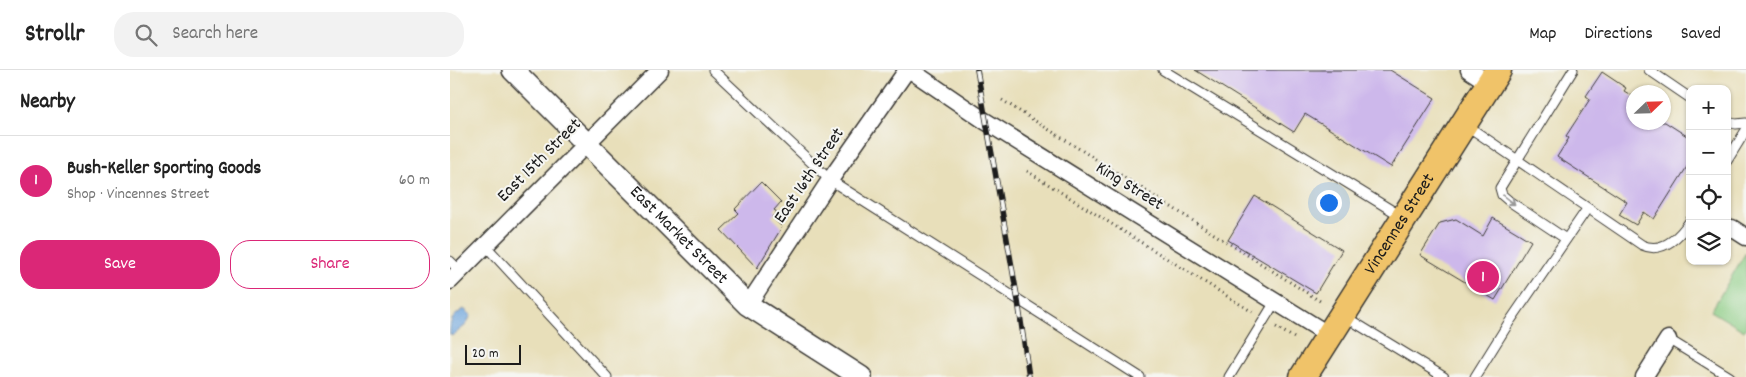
<!DOCTYPE html>
<html lang="en">
<head>
<meta charset="utf-8">
<style>
	:root { --surface:#fff; --page:#f2f2f2; --text:#222; --muted:#767676; --line:#e0e0e0; --accent:#db2777 }
	body { margin:0; font-family:Dekko,sans-serif; background:var(--page); color:var(--text) }
	.controls { position:absolute; right:15px; top:15px; display:grid; overflow:hidden; border-radius:10px; box-shadow:0 1px 4px #0004 }
	.controls button { width:45px; height:45px; display:grid; place-items:center; padding:0; border:0; border-bottom:1px solid var(--line); background:var(--surface); color:var(--text); font:25px sans-serif }
	.compass { position:absolute; left:1176px; top:15px; width:45px; height:45px; border-radius:50%; background:var(--surface); box-shadow:0 1px 4px #0004; rotate:67deg }
	.scale { position:absolute; left:15px; bottom:12px; width:56px; box-sizing:border-box; padding-left:5px; border:2px solid #1c1c1c; border-top:0; font-size:14px; line-height:18px; white-space:nowrap; color:#1c1c1c; -webkit-text-stroke:4px #f6f6f2; paint-order:stroke }
	.you { position:absolute; left:878px; top:132px; width:18px; height:18px; margin:-12px; border:4px solid #fff; border-radius:50%; background:#1a73e8; box-shadow:0 0 0 8px #1a73e833 }
	.badge { display:grid; place-items:center; width:32px; height:32px; border-radius:50%; background:var(--accent); color:#fff; font-size:16px; font-weight:700 }
	.pin { position:absolute; translate:-50% -50%; border:2px solid #fff; box-shadow:0 1px 5px #0006 }
	.list { margin:0; padding:0; list-style:none }
	h2 { display:flex; justify-content:space-between; align-items:center; height:65px; margin:0; padding:0 20px; font-size:21px }
	h2 small { font-size:16px; font-weight:400; color:var(--muted) }
	.list li { display:grid; grid-template-columns:32px 1fr auto; gap:15px; align-items:center; box-sizing:border-box; height:90px; padding:0 20px; border-top:1px solid var(--line) }
	.list b { display:block; font-size:19px; white-space:nowrap }
	.list p { margin:0; font-size:16px; white-space:nowrap; color:var(--muted) }
	.list em { font-size:16px; font-style:normal; color:var(--muted) }
	.actions { display:flex; gap:10px; padding:15px 20px }
	.actions a { flex:1; padding:11px 0; border:1px solid var(--accent); border-radius:20px; text-align:center; font-size:18px; color:var(--accent) }
	.actions .main { background:var(--accent); color:#fff }
	.icon { flex:none; width:28px; height:28px; fill:none; stroke:currentColor; stroke-width:2; stroke-linecap:round; stroke-linejoin:round }
	.map { position:relative; flex:none; width:1296px; height:307px; overflow:hidden }
	header { display:flex; align-items:center; gap:30px; box-sizing:border-box; height:70px; padding:0 25px; background:var(--surface); border-bottom:1px solid var(--line) }
	header strong { font-size:24px }
	nav { display:flex; gap:28px; margin-inline-start:auto; font-size:18px }
	.search { width:350px; height:45px; background:var(--page); display:flex; align-items:center; gap:12px; box-sizing:border-box; padding:0 18px; border-radius:20px; color:var(--muted); font-size:19px }
	main { display:flex }
	aside { flex:1; background:var(--surface) }
	.map>svg:first-child { display:block }
</style>
</head>
<body>
<header>
<strong>Strollr</strong>
<div class="search"><svg class="icon" aria-label="search" viewBox="0 0 24 24"><circle cx="10" cy="10" r="6"/><path d="M15 15l6 6"/></svg>Search here</div>
<nav><a>Map</a><a>Directions</a><a>Saved</a></nav>
</header>
<main>
<aside>
<h2>Nearby<small></small></h2>
<ul class="list">
<li><span class="badge">1</span><div><b>Bush-Keller Sporting Goods</b><p>Shop · Vincennes Street</p></div><em>60 m</em></li>
</ul>
<div class="actions"><a class="main">Save</a><a>Share</a></div>
</aside>
<div class="map">
<svg width="1296" height="307" viewBox="0 0 1296 307">
	<rect width="100%" height="100%" fill="#f6f6f2"/>
	<filter id="ink" filterUnits="userSpaceOnUse"><feTurbulence type="fractalNoise" baseFrequency=".02" numOctaves="2"/><feDisplacementMap in="SourceGraphic" scale="10" xChannelSelector="R" yChannelSelector="G"/><feConvolveMatrix kernelMatrix="1 2 1 2 8 2 1 2 1" color-interpolation-filters="sRGB"/></filter>
	<filter id="wash" filterUnits="userSpaceOnUse"><feTurbulence type="fractalNoise" baseFrequency=".0096" numOctaves="4" result="noise"/><feDisplacementMap in="SourceGraphic" scale="20" xChannelSelector="R" yChannelSelector="G"/><feGaussianBlur stdDeviation="1.12" result="paint"/><feColorMatrix in="noise" values="0 0 0 0 0 0 0 0 0 0 0 0 0 0 0 0 0 1.4 0 .05"/><feComposite in="paint" operator="in"/></filter>
	<g filter="url(#wash)">
		<rect width="100%" height="100%" fill="#e8dfba"/>
		<polygon fill="#8bcc83" stroke="#547450" points="1296,182 1296,259 1294,261 1261,241"/>
		<path fill="#6fa6dd" stroke="#46617c" d="M14 239 21 245 16 255 2 266 0 264C0 249 2 247 14 239Z"/>
		<g id="blocks">
			<g fill="#cdb8eb">
				<polygon points="745,0 940,0 985,28 941,97 855,44 844,62"/>
				<polygon points="1152,2 1176,18 1174,21 1184,27 1184,52 1215,52 1240,68 1240,92 1204,149 1194,142 1186,155 1169,145 1177,132 1107,87 1119,68 1116,66 1140,29 1136,26"/>
				<polygon points="311,112 331,132 324,140 327,142 322,147 332,157 307,198 271,160 289,143 285,139"/>
				<polygon points="805,126 892,180 866,223 778,170"/>
				<polygon points="1043,148 1081,171 1045,230 970,185 990,153 1006,149 1033,166"/>
			</g>
		</g>
	</g>
	<g filter="url(#ink)">
		<use href="#blocks" fill-opacity="0" stroke="#3b3934" stroke-width="1"/>
		<g fill="none" stroke-linecap="round" stroke-linejoin="round">
			<defs>
				<g id="service">
					<polyline points="263,0 380,110 690,307"/>
					<polyline points="713,0 951,146"/>
					<polyline points="1199,0 1240,28"/>
					<polyline points="1277,52 1286,54 1296,53"/>
					<path d="M1016 55 1192 175C1212 184 1229 167 1240 151"/>
					<polyline points="1277,91 1296,60"/>
					<polyline points="1116,169 1059,131 1052,125 1050,118 1123,0"/>
					<polyline points="35,175 157,307"/>
					<polyline points="0,191 10,201"/>
					<polyline points="894,246 994,307"/>
					<polyline points="1218,269 1280,307"/>
					<polyline points="779,307 825,232"/>
					<polyline points="1025,307 1058,254 1137,139"/>
				</g>
				<g id="minor">
					<polyline points="460,0 535,51 879,265"/>
					<polyline points="1019,0 1039,13"/>
					<polyline points="1282,158 1296,167"/>
					<polyline points="0,211 210,0"/>
					<polyline points="298,235 380,110 457,0"/>
					<polyline points="1194,307 1218,269"/>
				</g>
				<g id="tertiary">
					<path id="s1" d="M63 0 298 235 411 307"/>
				</g>
				<g id="primary">
					<path id="s2" d="M853 307 1048 0"/>
				</g>
			</defs>
			<use href="#service" stroke="#3b3934" stroke-width="11"/>
			<use href="#minor" stroke="#3b3934" stroke-width="19"/>
			<use href="#tertiary" stroke="#3b3934" stroke-width="24"/>
			<use href="#primary" stroke="#3b3934" stroke-width="29"/>
			<g stroke="#3b3934" stroke-width="3" stroke-dasharray="1 4" stroke-linecap="butt">
				<polyline points="552,30 870,231"/>
				<polyline points="577,101 804,243"/>
				<polyline points="826,257 846,269"/>
			</g>
			<use href="#service" stroke="#fff" stroke-width="9"/>
			<use href="#minor" stroke="#fff" stroke-width="16"/>
			<use href="#tertiary" stroke="#fff" stroke-width="21"/>
			<use href="#primary" stroke="#f0c369" stroke-width="26"/>
			<defs>
				<polyline id="rail" points="527,0 568,231 579,307"/>
			</defs>
			<use href="#rail" stroke="#1c1c1c" stroke-width="5.5"/>
			<use href="#rail" stroke="#f6f6f2" stroke-width="4" stroke-dasharray="11" stroke-linecap="butt"/>
		</g>
		<defs><path id="oneway-shaft" d="M-6 0H5M1.5-3L5.5 0L1.5 3" fill="none" stroke-width="1.6" stroke-linecap="round" stroke-linejoin="round" transform="scale(1.25)"/></defs>
		<use stroke="#999" href="#oneway-shaft" transform="translate(1059 130) rotate(38)"/>
	</g>
	<g text-anchor="middle" dominant-baseline="central" stroke-width="4" stroke-linejoin="round" paint-order="stroke">
		<g font-size="18" fill="#1c1c1c" stroke="#f6f6f2">
			<text transform="translate(90 91) rotate(-45)">East 15th Street</text>
			<text transform="translate(360 106) rotate(-56)">East 16th Street</text>
			<text transform="translate(679 117) rotate(32)">King Street</text>
			<text stroke="none"><textPath href="#s2" startOffset="181">Vincennes Street</textPath></text>
			<text stroke="none"><textPath href="#s1" startOffset="234">East Market Street</textPath></text>
		</g>
	</g>
</svg>
<div class="controls">
<button>+</button>
<button>−</button>
<button><svg class="icon" aria-label="locate" viewBox="0 0 24 24"><circle cx="12" cy="12" r="6"/><path d="M12 2v4M12 18v4M2 12h4M18 12h4"/></svg></button>
<button><svg class="icon" aria-label="layers" viewBox="0 0 24 24"><path d="M12 4l9 5-9 5-9-5zM3 14l9 5 9-5"/></svg></button>
</div>
<svg class="compass" viewBox="-18 -18 36 36"><path d="M0-13l5 13h-10z" fill="#e53935"/><path d="M0 13l5-13h-10z" fill="#767676"/></svg>
<div class="scale">20 m</div>
<div class="you"></div>
<div class="pin badge" style="left:1033px;top:207px">1</div>
</div>
</main>
</body>
</html>
